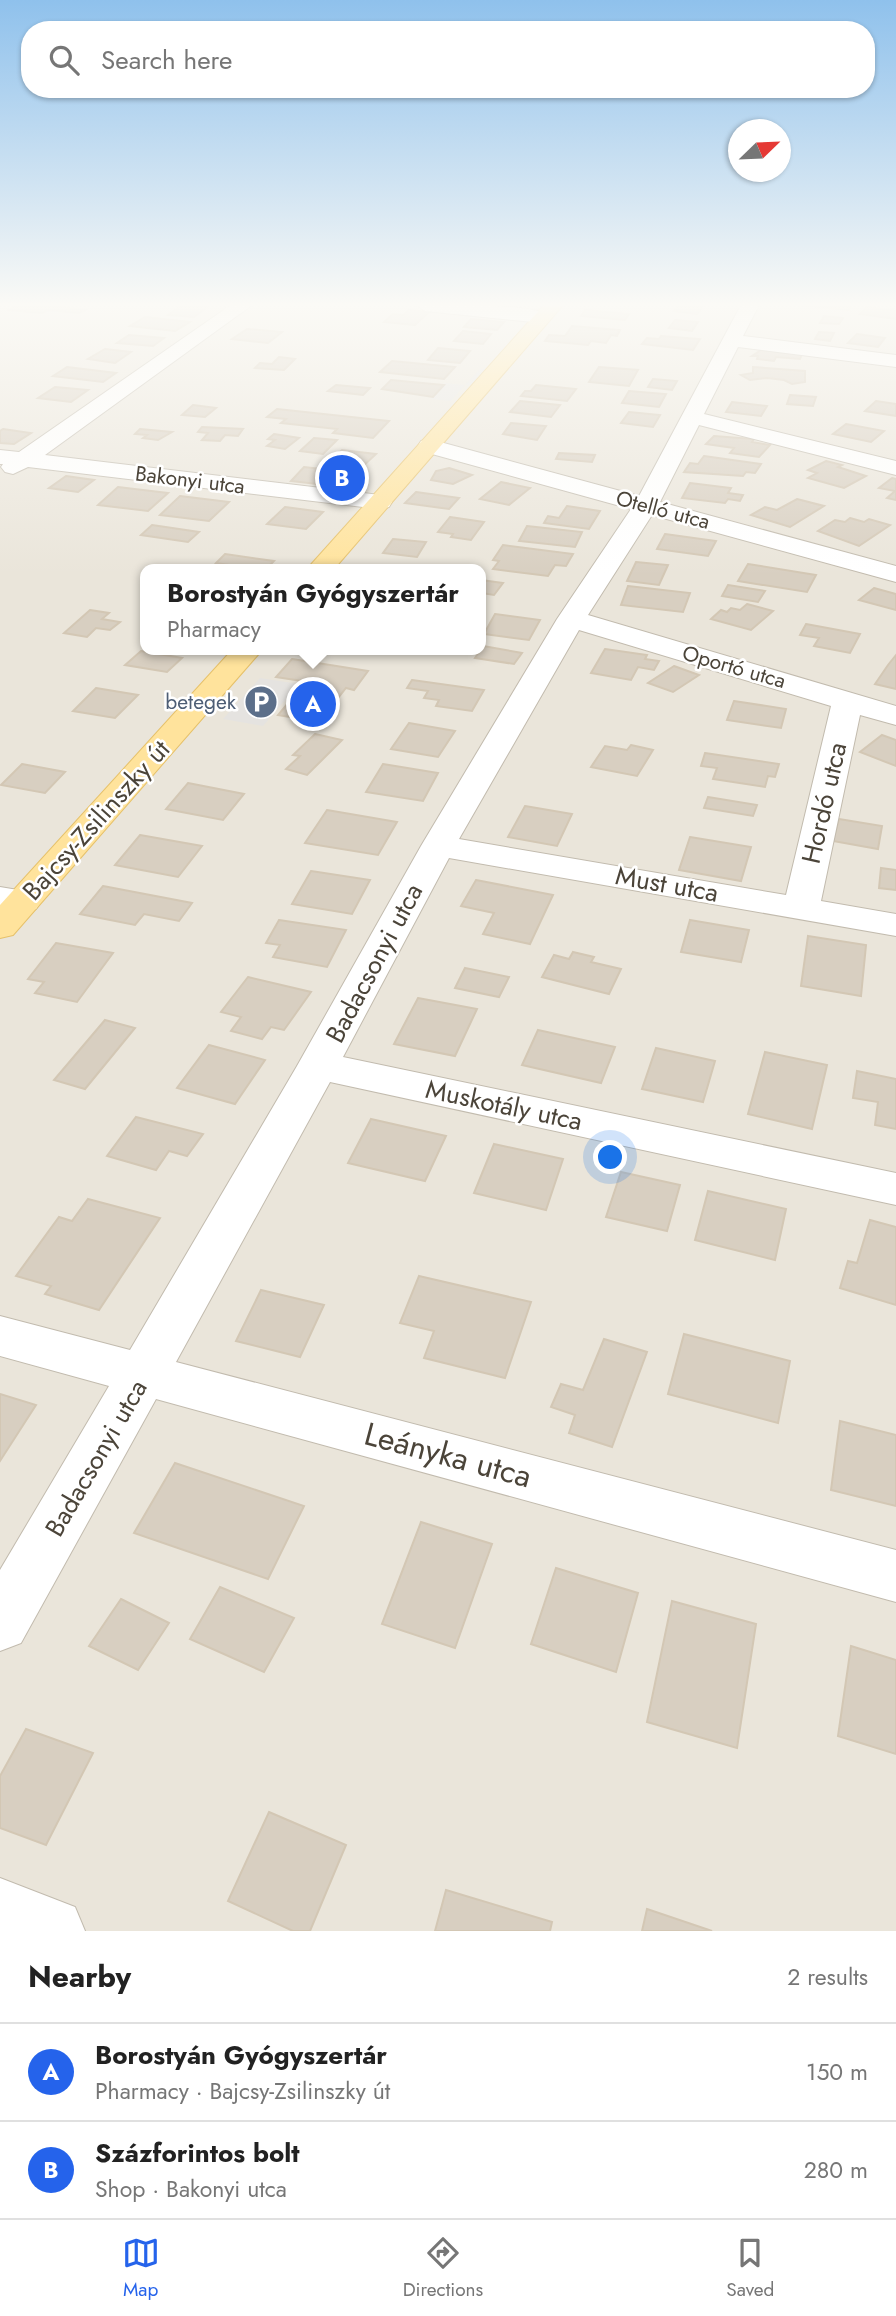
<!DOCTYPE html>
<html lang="en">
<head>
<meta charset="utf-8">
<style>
	:root { --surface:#fff; --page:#f6f6f6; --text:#222; --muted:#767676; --line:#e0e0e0; --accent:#2563eb }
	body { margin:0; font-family:Jost,sans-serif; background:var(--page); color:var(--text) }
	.compass { position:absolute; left:728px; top:119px; width:63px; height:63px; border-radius:50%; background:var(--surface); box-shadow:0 2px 5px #0004; rotate:67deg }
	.you { position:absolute; left:611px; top:1158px; width:24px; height:24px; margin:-18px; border:5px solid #fff; border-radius:50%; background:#1a73e8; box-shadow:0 0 0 10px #1a73e833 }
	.badge { display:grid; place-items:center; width:46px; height:46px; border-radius:50%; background:var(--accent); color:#fff; font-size:23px; font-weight:700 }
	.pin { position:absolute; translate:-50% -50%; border:4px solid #fff; box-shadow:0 2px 7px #0006 }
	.popup { position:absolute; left:140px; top:564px; width:346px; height:91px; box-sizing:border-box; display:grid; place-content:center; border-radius:14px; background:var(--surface); filter:drop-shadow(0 2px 5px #0005); font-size:23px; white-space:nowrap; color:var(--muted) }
	.popup b { font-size:26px; color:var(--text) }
	.popup::after { content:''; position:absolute; left:50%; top:100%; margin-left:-14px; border:14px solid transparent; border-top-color:var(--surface) }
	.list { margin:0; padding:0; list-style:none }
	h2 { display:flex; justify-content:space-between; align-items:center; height:91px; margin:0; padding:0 28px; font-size:30px }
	h2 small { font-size:23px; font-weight:400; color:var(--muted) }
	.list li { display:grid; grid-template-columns:46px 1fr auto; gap:21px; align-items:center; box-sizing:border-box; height:98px; padding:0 28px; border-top:2px solid var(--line) }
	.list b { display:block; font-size:26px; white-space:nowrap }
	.list p { margin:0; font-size:23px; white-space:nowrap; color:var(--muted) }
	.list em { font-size:23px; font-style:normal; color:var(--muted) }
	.icon { flex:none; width:38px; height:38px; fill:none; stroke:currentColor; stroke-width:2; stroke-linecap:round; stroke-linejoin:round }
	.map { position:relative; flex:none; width:896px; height:1931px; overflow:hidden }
	.search { position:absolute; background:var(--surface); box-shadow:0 2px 5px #0004; left:21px; right:21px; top:21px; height:77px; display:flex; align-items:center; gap:18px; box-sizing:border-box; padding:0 24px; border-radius:28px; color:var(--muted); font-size:26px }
	.sheet { height:287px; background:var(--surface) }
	nav { display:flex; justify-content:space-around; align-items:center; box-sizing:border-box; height:98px; border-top:2px solid var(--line); background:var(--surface); font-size:19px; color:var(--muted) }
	nav a { display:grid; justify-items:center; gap:4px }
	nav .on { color:var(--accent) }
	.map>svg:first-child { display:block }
</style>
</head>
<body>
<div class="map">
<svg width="896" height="1931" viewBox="0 0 896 1931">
	<rect width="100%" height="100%" fill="#f6f3ec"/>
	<path fill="#eae5da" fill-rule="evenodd" d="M0 305H896V1931H0ZM145 569H481V650H145Z"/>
	<g fill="#e5e3e0">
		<polygon points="480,369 487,369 472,386 465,385 451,401 431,399 445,383 465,385"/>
		<polygon points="260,678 299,684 263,726 223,719"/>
	</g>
	<g fill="#d8cfc1" stroke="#d3c7b4" stroke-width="2">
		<polygon points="18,305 43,305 85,310 79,313 48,310 42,313 9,310"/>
		<polygon points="182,305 200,305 209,306 194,317 168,315"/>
		<polygon points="680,305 704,305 697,314 674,311"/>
		<polygon points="799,305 851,305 849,310"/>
		<polygon points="867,307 896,311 896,319 860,314"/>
		<polygon points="409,310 429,312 415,325 384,322 393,314 403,315"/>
		<polygon points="585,310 629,314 625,320 581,316"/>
		<polygon points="824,316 843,318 839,324 820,323"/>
		<polygon points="145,317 190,322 175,331 130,326"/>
		<polygon points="471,319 504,322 497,330 464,327"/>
		<polygon points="675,320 698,322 692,331 669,328"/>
		<polygon points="572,326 620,330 617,336 611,335 606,343 591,341 588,345 545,341 549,335 565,336"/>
		<polygon points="247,329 282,332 268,343 232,339"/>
		<polygon points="463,331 491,334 483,344 454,341"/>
		<polygon points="819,332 834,333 830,341 815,339"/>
		<polygon points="857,334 885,338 878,347 848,343"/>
		<polygon points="129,335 164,338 153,346 117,343"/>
		<polygon points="661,336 700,339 693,350 642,344 647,338 659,339"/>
		<polygon points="438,348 470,351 460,363 428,360"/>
		<polygon points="105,349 131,352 115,363 88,359"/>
		<polygon points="761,350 802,354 800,359 776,357 774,361 757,359 758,356 752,356"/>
		<polygon points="279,357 295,359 284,370 255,368 260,363 272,364"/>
		<polygon points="392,361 455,367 444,379 380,372"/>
		<polygon points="67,367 116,373 103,382 53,376"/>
		<polygon points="599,367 638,370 629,386 589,382"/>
		<polygon points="753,367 805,371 805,382 792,384 784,380 767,378 750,380 741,375 753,373"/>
		<polygon points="653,379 677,381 672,390 648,387"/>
		<polygon points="391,380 444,385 433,397 382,389"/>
		<polygon points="336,385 370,388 363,395 328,391"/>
		<polygon points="536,385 576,389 567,401 521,396 525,391 531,391"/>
		<polygon points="55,387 88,390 71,402 38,398"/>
		<polygon points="629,391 666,394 659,407 622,403"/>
		<polygon points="790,395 816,397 813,406 787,404"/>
		<polygon points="520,401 560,405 551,417 510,412"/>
		<polygon points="876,401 896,404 896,416 865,411"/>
		<polygon points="732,402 767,406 761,416 726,412"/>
		<polygon points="193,405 216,408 205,417 182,415"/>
		<polygon points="277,409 389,421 373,438 333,433 337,429 281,423 286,419 267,417"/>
		<polygon points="629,412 660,415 653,427 621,423"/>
		<polygon points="511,423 546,426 537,440 503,434"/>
		<polygon points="846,424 884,431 871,442 833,434"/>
		<polygon points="202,427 243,429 238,436 225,435 220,441 202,440 208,433 198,432"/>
		<polygon points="3,429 31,433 14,444 0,443 0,431"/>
		<polygon points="140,429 172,432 158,440 143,438 147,435 135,434"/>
		<polygon points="274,434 299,438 285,449 267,446 275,440 268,439"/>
		<polygon points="714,436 754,439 752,442 770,445 759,457 730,453 734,448 706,444"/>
		<polygon points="314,438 337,440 323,454 300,451"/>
		<polygon points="342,450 376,454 361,468 327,464"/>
		<polygon points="559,453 595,455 592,462 556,459"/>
		<polygon points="704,456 761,464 755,473 746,472 743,476 684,472 690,463 698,464"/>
		<polygon points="826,461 842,465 838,467 866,476 844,488 808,478 817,473 808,470"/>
		<polygon points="304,467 356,473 343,487 291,481"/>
		<polygon points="449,468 472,475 453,484 431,480 436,471"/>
		<polygon points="66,476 94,480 78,492 49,488"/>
		<polygon points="892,478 896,479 896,500 887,498 895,491 879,488"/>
		<polygon points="501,482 530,488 509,505 480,499"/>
		<polygon points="690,483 731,488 728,493 743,495 740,501 728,499 725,503 682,498"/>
		<polygon points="118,487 168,493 148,511 98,505"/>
		<polygon points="416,492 459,498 449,509 405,503"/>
		<polygon points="180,496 229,502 209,521 160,515"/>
		<polygon points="797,499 824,506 790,527 751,515 765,507 777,510"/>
		<polygon points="567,506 600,511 589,529 544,523 548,516 559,518"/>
		<polygon points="285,507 323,512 306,529 267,524"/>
		<polygon points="450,517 484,522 471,540 451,537 453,534 438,532"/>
		<polygon points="850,518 864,522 869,519 890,525 859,546 818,531 835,520 845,522"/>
		<polygon points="152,525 199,532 188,542 141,535"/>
		<polygon points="527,526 582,532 575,547 519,541"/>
		<polygon points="665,534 716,541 708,556 657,549"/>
		<polygon points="393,539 426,542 417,557 383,553"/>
		<polygon points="503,545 573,554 566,566 555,565 548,576 493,569 499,561 493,560"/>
		<polygon points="225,554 274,561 266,569 247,566 244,569 225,569 229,565 216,563"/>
		<polygon points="636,562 668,565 659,585 627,581"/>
		<polygon points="748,564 816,575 807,592 738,581"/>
		<polygon points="481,580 503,583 494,595 481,593"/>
		<polygon points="728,585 765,591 758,602 722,596"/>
		<polygon points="628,586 690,593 683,612 621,605"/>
		<polygon points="874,588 896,594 896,610 859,600"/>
		<polygon points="747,604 773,611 751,630 711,619 721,610 727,612 731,608 740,610"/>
		<polygon points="90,610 109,613 102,619 120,622 110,630 96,628 87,637 64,633"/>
		<polygon points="495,614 540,620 529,640 484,634"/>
		<polygon points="806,624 860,634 850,653 814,646 819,638 800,635"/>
		<polygon points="483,646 522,653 514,664 475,658"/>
		<polygon points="605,649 647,655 645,659 659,661 654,670 638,667 631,680 591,673"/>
		<polygon points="141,651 182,658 167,672 125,665"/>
		<polygon points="896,655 896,689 875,684 888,665"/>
		<polygon points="292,659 368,671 354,690 346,688 319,722 278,715 293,697 303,698 315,683 276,677"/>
		<polygon points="674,666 699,675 673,692 648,683"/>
		<polygon points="412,680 484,690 472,711 436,706 439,700 424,698 428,691 407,688"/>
		<polygon points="96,688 138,695 115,718 73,711"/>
		<polygon points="734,701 786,709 781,728 727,720"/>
		<polygon points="409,723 455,731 438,757 391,749"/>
		<polygon points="315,734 342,740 307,775 286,769 300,756 293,755"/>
		<polygon points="882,735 896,740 896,766 860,752"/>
		<polygon points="631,745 653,750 637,776 591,767 605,746 627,750"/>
		<polygon points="705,753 779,764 775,777 768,776 765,787 713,779 717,768 701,766"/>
		<polygon points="22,764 65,772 45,793 1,785"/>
		<polygon points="383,764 438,773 423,801 366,792"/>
		<polygon points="188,783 244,794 223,820 166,809"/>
		<polygon points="708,797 757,805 753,816 704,808"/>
		<polygon points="525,806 572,814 557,846 508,837"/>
		<polygon points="327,810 397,822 378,855 305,843"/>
		<polygon points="839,819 882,826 878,849 833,841"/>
		<polygon points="140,835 202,846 178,877 115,865"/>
		<polygon points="690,837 751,847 741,881 679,870"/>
		<polygon points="881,868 896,870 896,890 879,888"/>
		<polygon points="311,871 370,880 352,914 292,904"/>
		<polygon points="476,880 553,895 530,944 483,934 494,913 461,906"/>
		<polygon points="103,886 192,903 179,921 144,914 135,925 80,914"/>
		<polygon points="279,920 346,930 327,967 273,957 280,945 266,943"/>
		<polygon points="690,920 749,930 741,962 681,952"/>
		<polygon points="808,936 866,945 861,996 801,986"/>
		<polygon points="56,943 113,953 77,1002 35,993 44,982 28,979"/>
		<polygon points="573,952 594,957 591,962 621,969 609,994 542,977 554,955 569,959"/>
		<polygon points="465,968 509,977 499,997 455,988"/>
		<polygon points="248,977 311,992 284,1030 271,1027 262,1039 231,1031 241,1017 221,1012"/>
		<polygon points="418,998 477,1009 455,1056 394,1044"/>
		<polygon points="105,1020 135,1028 85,1089 54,1080"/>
		<polygon points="538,1030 615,1047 601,1083 522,1065"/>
		<polygon points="209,1045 265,1060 235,1104 177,1088"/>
		<polygon points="656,1048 715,1061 703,1102 642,1089"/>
		<polygon points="765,1052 827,1065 812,1129 748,1114"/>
		<polygon points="857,1071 896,1079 896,1129 875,1125 878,1102 853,1098"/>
		<polygon points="136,1117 203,1134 187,1156 169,1151 156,1170 107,1156"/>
		<polygon points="371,1119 446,1136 425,1181 348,1163"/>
		<polygon points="494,1144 563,1159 546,1210 474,1193"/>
		<polygon points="621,1172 680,1185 667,1231 606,1217"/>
		<polygon points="708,1191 786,1209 775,1260 695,1240"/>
		<polygon points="88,1199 160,1218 99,1310 45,1294 51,1286 16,1276 59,1217 72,1221"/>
		<polygon points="870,1220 896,1227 896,1305 840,1288 848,1261 857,1263"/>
		<polygon points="419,1276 531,1302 505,1378 424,1358 434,1331 400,1323"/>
		<polygon points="261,1290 324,1305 300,1357 236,1341"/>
		<polygon points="684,1334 790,1361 778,1423 668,1394"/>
		<polygon points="604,1339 647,1352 612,1447 569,1433 575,1415 551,1407 561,1384 583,1390"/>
		<polygon points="0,1394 36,1405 0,1461"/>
		<polygon points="840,1421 896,1435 896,1506 831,1490"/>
		<polygon points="175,1463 304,1506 268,1579 134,1533"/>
		<polygon points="421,1522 492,1544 455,1648 382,1624"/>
		<polygon points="556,1568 638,1593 616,1672 531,1644"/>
		<polygon points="220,1587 294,1618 264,1672 190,1639"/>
		<polygon points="121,1599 169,1623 138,1670 89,1646"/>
		<polygon points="672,1601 756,1624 737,1748 647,1722"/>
		<polygon points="851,1646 896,1660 896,1754 838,1736"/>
		<polygon points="26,1729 93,1753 46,1845 0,1828 0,1776"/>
		<polygon points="269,1812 346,1845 310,1931 293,1931 228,1901"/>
		<polygon points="446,1890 552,1922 550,1931 435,1931"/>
		<polygon points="647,1909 712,1931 642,1931"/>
	</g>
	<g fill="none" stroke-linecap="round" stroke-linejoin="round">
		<defs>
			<g id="minor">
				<polygon points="231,305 252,305 45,455 380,495 389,497 392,502 389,507 380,509 28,467 13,474 5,472 1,467 3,464 0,464 0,450 19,452"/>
				<path d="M416 305C438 305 541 303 552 317L543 323 425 311Z"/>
				<path d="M741 305H759L743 336 896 355V367L738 347 704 414 896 461V475L699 425 660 502 896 566V582L652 515 588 615 896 706V725L860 715 821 901 896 914V936L449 858 343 1057 896 1173V1205L330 1082 176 1362 896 1550V1602L156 1399 21 1643 0 1651V1570L109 1386 0 1356V1316L130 1350 297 1066 421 846 557 619 631 509 421 451 418 446 421 441 429 439 639 496ZM579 630 831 706 786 895 459 839Z"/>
				<polygon points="0,887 36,893 41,901 36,909 23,912 0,909"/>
				<polygon points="0,1878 75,1907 85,1931 0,1931"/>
			</g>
			<g id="major">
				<polygon points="544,305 563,305 334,569 307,569"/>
				<polygon points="232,650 262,650 13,935 0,938 0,905"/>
			</g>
		</defs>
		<use href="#minor" stroke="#c2bbae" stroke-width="2"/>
		<use href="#major" stroke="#e6c16a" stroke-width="2"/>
		<use href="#minor" fill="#fff" fill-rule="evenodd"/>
		<use href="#major" fill="#ffe39c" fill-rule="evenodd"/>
	</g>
	<linearGradient id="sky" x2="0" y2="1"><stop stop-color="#8fc1ec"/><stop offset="0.53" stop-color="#fbfaf6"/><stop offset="1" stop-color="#fbfaf6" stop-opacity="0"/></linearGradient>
	<rect width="896" height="575" fill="url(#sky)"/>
	<defs>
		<symbol id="parking-disc" viewBox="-11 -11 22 22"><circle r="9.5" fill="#5c6f8a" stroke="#fff"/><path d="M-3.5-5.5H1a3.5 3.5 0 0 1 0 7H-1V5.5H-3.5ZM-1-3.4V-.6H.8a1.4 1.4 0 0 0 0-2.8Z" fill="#fff"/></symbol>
	</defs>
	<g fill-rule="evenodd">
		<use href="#parking-disc" x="242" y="683" width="38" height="38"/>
	</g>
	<g text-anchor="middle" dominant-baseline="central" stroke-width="5" stroke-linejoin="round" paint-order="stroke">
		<g font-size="21" fill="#4b4439" stroke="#fff">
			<text transform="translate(190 480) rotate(7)">Bakonyi utca</text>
			<text transform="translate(663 510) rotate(15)">Otelló utca</text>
			<text transform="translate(734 667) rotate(16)">Oportó utca</text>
		</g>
		<g font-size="21" fill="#4e5e75" stroke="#fff" text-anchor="end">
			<text x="236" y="702">betegek</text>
		</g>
		<g font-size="26" fill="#4b4439" stroke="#fff">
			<text transform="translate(824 803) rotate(-77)">Hordó utca</text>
			<text transform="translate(96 820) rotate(-48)">Bajcsy-Zsilinszky út</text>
			<text transform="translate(667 884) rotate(10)">Must utca</text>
			<text transform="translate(374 963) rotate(-62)">Badacsonyi utca</text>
			<text transform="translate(504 1105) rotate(12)">Muskotály utca</text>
			<text transform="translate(96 1458) rotate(-60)">Badacsonyi utca</text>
		</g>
		<g font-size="32" fill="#4b4439" stroke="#fff">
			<text transform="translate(448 1455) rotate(15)">Leányka utca</text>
		</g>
	</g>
</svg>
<svg class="compass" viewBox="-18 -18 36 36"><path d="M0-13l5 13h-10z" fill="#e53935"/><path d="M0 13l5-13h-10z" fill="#767676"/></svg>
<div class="you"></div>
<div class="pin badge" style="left:313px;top:704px">A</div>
<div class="popup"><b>Borostyán Gyógyszertár</b>Pharmacy</div>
<div class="pin badge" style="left:342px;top:478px">B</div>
<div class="search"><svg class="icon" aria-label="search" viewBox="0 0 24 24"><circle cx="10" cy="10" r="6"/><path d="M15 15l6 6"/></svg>Search here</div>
</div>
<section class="sheet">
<h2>Nearby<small>2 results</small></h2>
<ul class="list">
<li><span class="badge">A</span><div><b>Borostyán Gyógyszertár</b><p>Pharmacy · Bajcsy-Zsilinszky út</p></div><em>150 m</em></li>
<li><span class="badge">B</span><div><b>Százforintos bolt</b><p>Shop · Bakonyi utca</p></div><em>280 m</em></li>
</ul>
</section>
<nav>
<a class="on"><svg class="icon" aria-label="map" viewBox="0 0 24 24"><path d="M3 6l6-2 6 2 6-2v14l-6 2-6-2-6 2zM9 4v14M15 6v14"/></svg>Map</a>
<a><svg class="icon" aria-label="directions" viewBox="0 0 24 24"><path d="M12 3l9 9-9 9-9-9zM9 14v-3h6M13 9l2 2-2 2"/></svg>Directions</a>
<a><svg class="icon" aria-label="saved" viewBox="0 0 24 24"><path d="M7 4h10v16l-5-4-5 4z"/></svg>Saved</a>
</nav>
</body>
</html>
